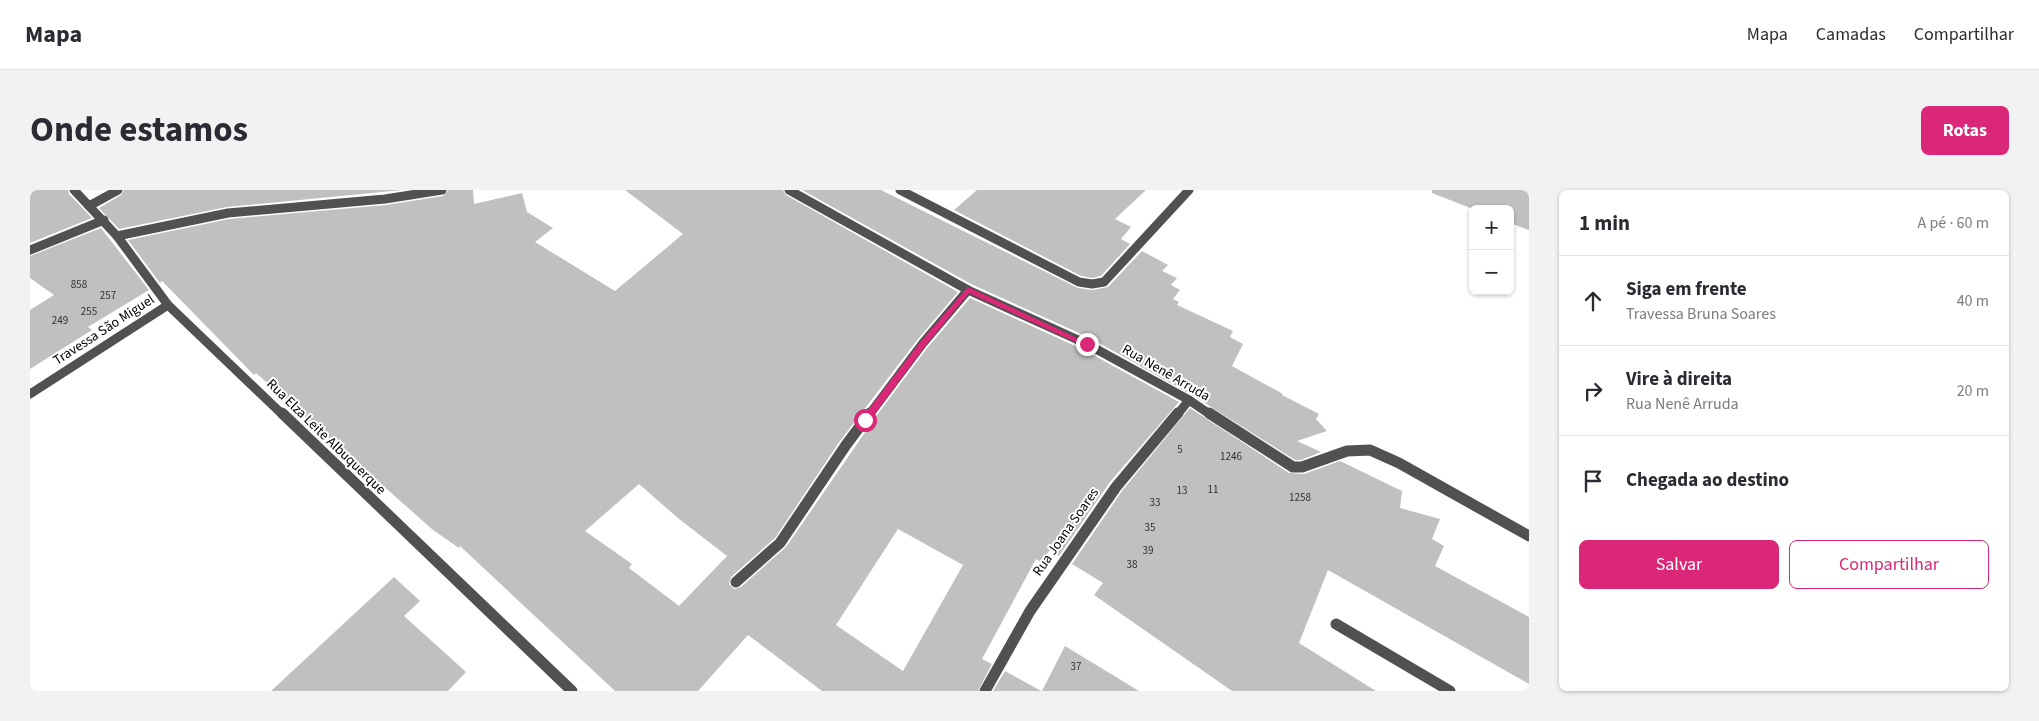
<!DOCTYPE html>
<html lang="pt">
<head>
<meta charset="utf-8">
<style>
	:root { --surface:#fff; --page:#f2f2f3; --text:#2b2b33; --muted:#7c7c81; --line:#e1e1e2; --accent:#db2777 }
	body { margin:0; font-family:"Source Sans 3",sans-serif; background:var(--page); color:var(--text) }
	.controls { position:absolute; right:15px; top:15px; display:grid; overflow:hidden; border-radius:8px; box-shadow:0 1px 4px #0004 }
	.controls button { width:45px; height:45px; display:grid; place-items:center; padding:0; border:0; border-bottom:1px solid var(--line); background:var(--surface); color:var(--text); font:25px sans-serif }
	.stop { position:absolute; width:15px; height:15px; margin:-11px; border:4px solid #db2777; border-radius:50%; background:#fff }
	.stop.end { background:#db2777; border-color:#fff; box-shadow:0 1px 5px #0008 }
	.list { margin:0; padding:0; list-style:none }
	h2 { display:flex; justify-content:space-between; align-items:center; height:65px; margin:0; padding:0 20px; font-size:21px }
	h2 small { font-size:16px; font-weight:400; color:var(--muted) }
	.list li { display:grid; grid-template-columns:32px 1fr auto; gap:15px; align-items:center; box-sizing:border-box; height:90px; padding:0 20px; border-top:1px solid var(--line) }
	.list b { display:block; font-size:19px; white-space:nowrap }
	.list p { margin:0; font-size:16px; white-space:nowrap; color:var(--muted) }
	.list em { font-size:16px; font-style:normal; color:var(--muted) }
	.actions { display:flex; gap:10px; padding:15px 20px }
	.actions a { flex:1; padding:11px 0; border:1px solid var(--accent); border-radius:8px; text-align:center; font-size:18px; color:var(--accent) }
	.actions .main { background:var(--accent); color:#fff }
	.icon { flex:none; width:28px; height:28px; fill:none; stroke:currentColor; stroke-width:2; stroke-linecap:round; stroke-linejoin:round }
	.map { position:relative; flex:none; width:1499px; height:501px; overflow:hidden; border-radius:8px }
	header { display:flex; align-items:center; gap:30px; box-sizing:border-box; height:70px; padding:0 25px; background:var(--surface); border-bottom:1px solid var(--line) }
	header strong { font-size:24px }
	nav { display:flex; gap:28px; margin-inline-start:auto; font-size:18px }
	.intro { display:flex; align-items:center; justify-content:space-between; box-sizing:border-box; height:120px; padding:0 30px }
	h1 { margin:0; font-size:35px }
	.button { padding:12px 22px; border-radius:8px; background:var(--accent); color:#fff; font-size:18px; font-weight:700 }
	main { display:flex; gap:30px; padding:0 30px }
	aside { flex:1; background:var(--surface); border-radius:8px; box-shadow:0 1px 4px #0004 }
	.map>svg:first-child { display:block }
</style>
</head>
<body>
<header>
<strong>Mapa</strong>
<nav><a>Mapa</a><a>Camadas</a><a>Compartilhar</a></nav>
</header>
<div class="intro"><h1>Onde estamos</h1><a class="button">Rotas</a></div>
<main>
<div class="map">
<svg width="1499" height="501" viewBox="0 0 1499 501">
	<rect width="100%" height="100%" fill="#fff"/>
	<g fill="#c0c0c0" fill-rule="evenodd">
		<polygon points="0,0 38,0 39,4 62,28 0,53"/>
		<polygon points="94,0 372,0 197,17 89,39 69,18 91,5"/>
		<path d="M418 0H443L444 14 492 3 497 22 523 38 505 52 585 101 653 44 595 0H753L756 5 928 102 888 149 810 251 745 348 701 387 699 394 704 399 711 397 756 357 847 225 898 157 940 108 1054 160 1149 212 1080 292 1029 366 1020 360 1011 372 1006 369 952 469 962 474 948 501H792L718 445 668 501H585L430 356 429 358 403 340 226 183 224 185 132 91 130 93 98 50 199 29 356 15 413 6ZM609 294 649 329 697 366 649 416 599 378 602 374 555 341ZM868 339 933 375 873 481 806 435Z"/>
		<polygon points="772,0 851,0 1048,98 1063,100 1078,97 1112,61 1138,75 1132,81 1147,88 1141,95 1150,100 1143,109 1149,112 1147,115 1203,141 1200,147 1213,154 1202,176 1253,204 1252,205 1289,224 1286,229 1297,241 1267,251 1291,262 1271,270 1265,270 1162,205 1060,148 941,94"/>
		<polygon points="947,0 1116,0 1085,29 1101,37 1091,49 1100,54 1071,86 1062,88 1051,86 924,20"/>
		<polygon points="1402,0 1499,0 1499,40 1480,33 1480,19 1443,19 1402,3"/>
		<polygon points="71,38 119,100 58,137 62,140 0,179 0,120 24,105 0,88 0,66"/>
		<polygon points="1160,218 1259,283 1274,284 1310,271 1372,301 1370,318 1410,329 1402,349 1414,356 1405,376 1499,427 1499,494 1298,380 1269,453 1346,501 1202,501 1064,405 1073,393 1042,374 1092,301"/>
		<polygon points="364,387 390,411 374,426 436,482 418,501 241,501"/>
		<polygon points="1035,456 1109,501 1012,501"/>
		<polygon points="975,481 1011,501 963,501"/>
	</g>
	<g fill="none" stroke-linecap="round" stroke-linejoin="round">
		<g stroke="#515151" stroke-width="9">
			<polyline points="759,0 938,100 1057,154 1159,210 1181,225"/>
			<polyline points="870,0 1049,92 1062,94 1074,92 1159,0"/>
			<polyline points="839,225 893,153 938,100"/>
		</g>
		<g stroke="#515151" stroke-width="11">
			<polyline points="1179,223 1263,277 1272,277 1317,261 1340,260 1369,273 1499,346"/>
			<polyline points="706,392 750,353 816,255 840,223"/>
			<polyline points="1306,434 1420,501"/>
		</g>
		<g stroke="#515151" stroke-width="9">
			<polyline points="44,0 87,46 138,115 253,225"/>
			<polyline points="59,16 88,0"/>
			<polyline points="87,46 198,23 355,9 412,0"/>
			<polyline points="0,60 74,30"/>
			<polyline points="0,204 138,115"/>
			<polyline points="1147,225 1159,210"/>
		</g>
		<g stroke="#515151" stroke-width="11">
			<polyline points="252,223 542,501"/>
			<polyline points="955,501 1000,421 1086,297 1148,223"/>
		</g>
	</g>
	<polygon fill="#db2777" points="938,97 1060,154 1059,156 1054,156 939,103 896,155 838,233 832,233 832,228 891,151"/>
	<g text-anchor="middle" dominant-baseline="central" stroke-width="4" stroke-linejoin="round" paint-order="stroke">
		<g font-size="11" fill="#303030">
			<text x="49" y="94">858</text>
			<text x="78" y="105">257</text>
			<text x="59" y="121">255</text>
			<text x="30" y="130">249</text>
			<text x="1150" y="259">5</text>
			<text x="1201" y="266">1246</text>
			<text x="1183" y="299">11</text>
			<text x="1152" y="300">13</text>
			<text x="1270" y="307">1258</text>
			<text x="1125" y="312">33</text>
			<text x="1120" y="337">35</text>
			<text x="1118" y="360">39</text>
			<text x="1102" y="374">38</text>
			<text x="1046" y="476">37</text>
		</g>
		<g font-size="14" fill="#000" stroke="#fff">
			<text transform="translate(74 140) rotate(-33)">Travessa São Miguel</text>
			<text transform="translate(1136 183) rotate(30)">Rua Nenê Arruda</text>
			<text transform="translate(296 247) rotate(44)">Rua Elza Leite Albuquerque</text>
			<text transform="translate(1036 342) rotate(-55)">Rua Joana Soares</text>
		</g>
	</g>
</svg>
<div class="controls">
<button>+</button>
<button>−</button>
</div>
<div class="stop" style="left:835px;top:230px"></div>
<div class="stop end" style="left:1057px;top:154px"></div>
</div>
<aside>
<h2>1 min<small>A pé · 60 m</small></h2>
<ul class="list">
<li><svg class="icon" aria-label="ahead" viewBox="0 0 24 24"><path d="M12 20V5M6 11l6-6 6 6"/></svg><div><b>Siga em frente</b><p>Travessa Bruna Soares</p></div><em>40 m</em></li>
<li><svg class="icon" aria-label="right" viewBox="0 0 24 24"><path d="M7 20v-9h11M14 6l5 5-5 5"/></svg><div><b>Vire à direita</b><p>Rua Nenê Arruda</p></div><em>20 m</em></li>
<li><svg class="icon" aria-label="arrive" viewBox="0 0 24 24"><path d="M6 21V4h12l-3 4 3 4H6"/></svg><div><b>Chegada ao destino</b></div></li>
</ul>
<div class="actions"><a class="main">Salvar</a><a>Compartilhar</a></div>
</aside>
</main>
</body>
</html>
